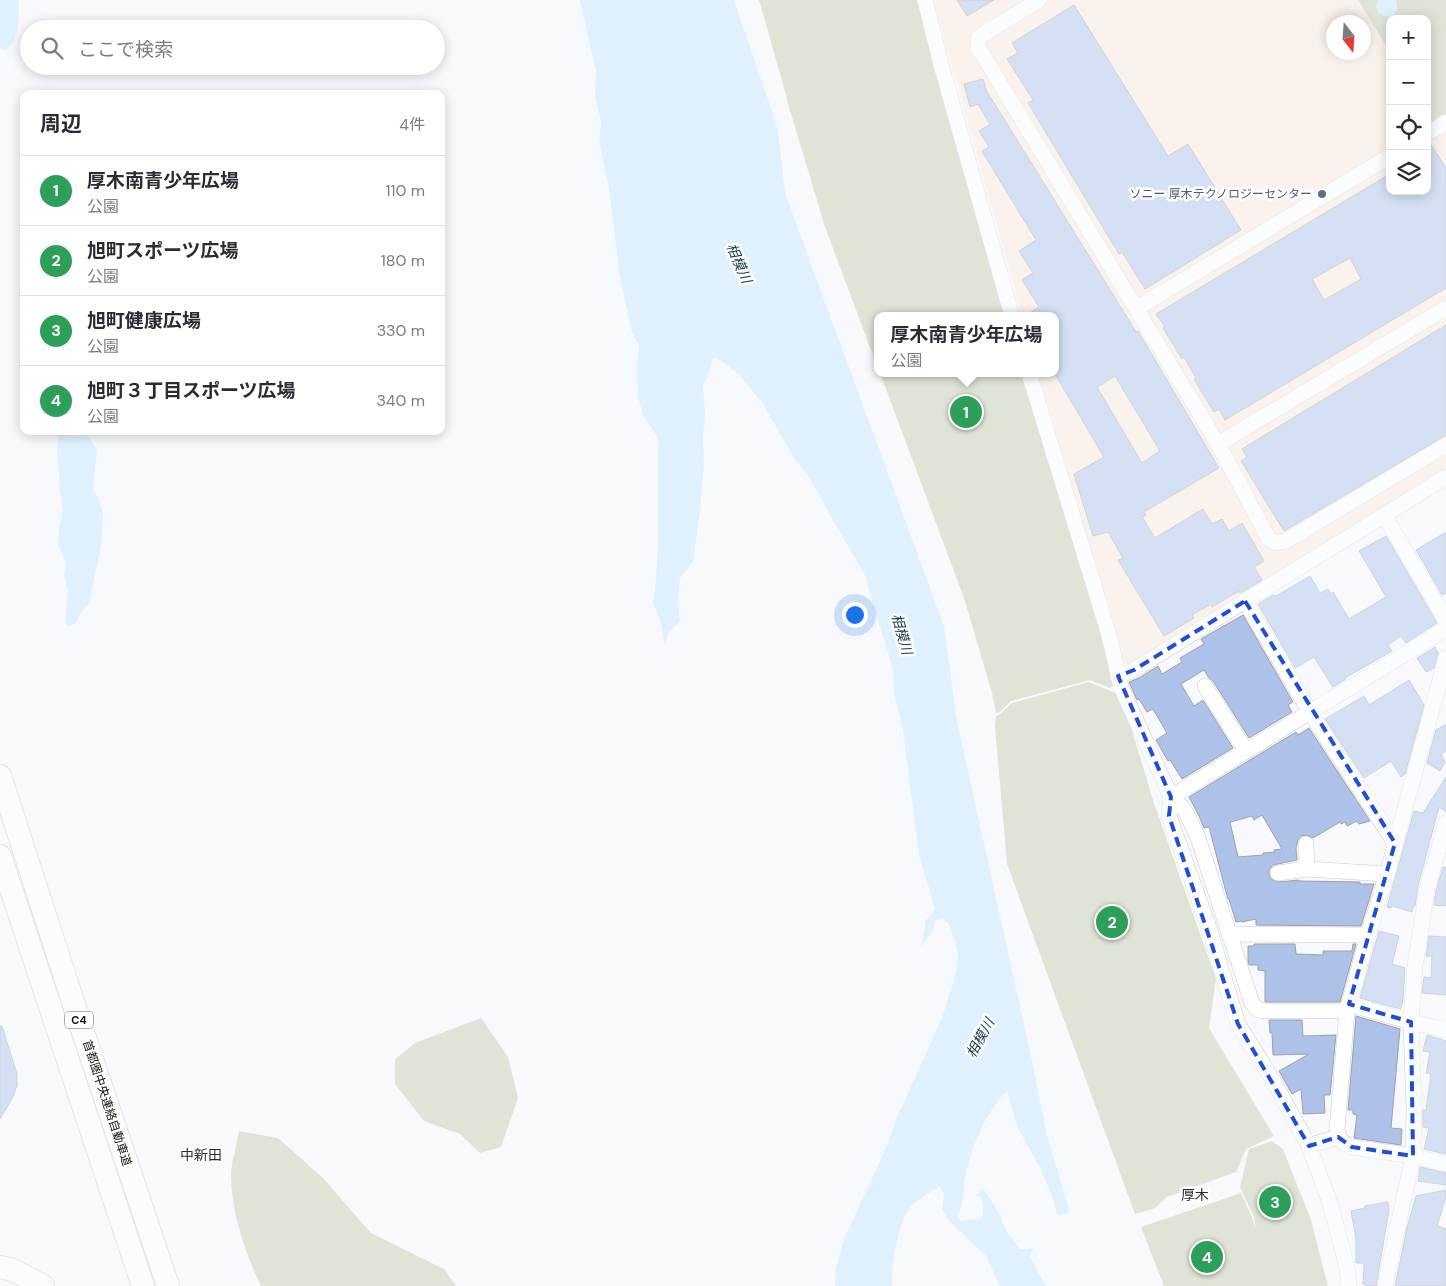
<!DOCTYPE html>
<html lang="ja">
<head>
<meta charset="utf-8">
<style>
	:root { --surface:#fff; --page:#f7f7f7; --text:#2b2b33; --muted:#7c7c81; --line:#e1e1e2; --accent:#ea580c }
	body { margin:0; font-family:"DM Sans","Noto Sans JP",sans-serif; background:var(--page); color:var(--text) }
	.controls { position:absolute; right:15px; top:15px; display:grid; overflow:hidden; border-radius:10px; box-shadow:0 2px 12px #0003 }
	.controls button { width:45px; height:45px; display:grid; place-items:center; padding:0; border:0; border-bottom:1px solid var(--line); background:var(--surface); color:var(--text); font:25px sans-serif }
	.compass { position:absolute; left:1326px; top:15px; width:45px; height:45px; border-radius:50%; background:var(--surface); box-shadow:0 2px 12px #0003; rotate:163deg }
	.you { position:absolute; left:854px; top:614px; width:18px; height:18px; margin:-12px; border:4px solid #fff; border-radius:50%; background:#1a73e8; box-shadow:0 0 0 8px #1a73e833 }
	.badge { display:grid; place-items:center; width:32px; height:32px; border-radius:50%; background:var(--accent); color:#fff; font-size:16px; font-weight:700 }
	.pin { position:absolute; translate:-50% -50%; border:2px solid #fff; box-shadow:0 1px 5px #0006 }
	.popup { position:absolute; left:874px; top:312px; width:185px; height:65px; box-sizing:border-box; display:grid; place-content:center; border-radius:10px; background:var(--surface); filter:drop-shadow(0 1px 4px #0005); font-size:16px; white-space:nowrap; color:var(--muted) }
	.popup b { font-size:19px; color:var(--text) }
	.popup::after { content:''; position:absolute; left:50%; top:100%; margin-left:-10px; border:10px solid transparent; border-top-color:var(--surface) }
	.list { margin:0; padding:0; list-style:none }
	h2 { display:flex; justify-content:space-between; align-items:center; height:65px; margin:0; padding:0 20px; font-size:21px }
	h2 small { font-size:16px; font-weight:400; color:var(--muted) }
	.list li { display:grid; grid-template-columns:32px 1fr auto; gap:15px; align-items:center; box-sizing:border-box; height:70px; padding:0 20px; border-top:1px solid var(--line) }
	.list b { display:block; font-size:19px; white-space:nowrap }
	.list p { margin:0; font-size:16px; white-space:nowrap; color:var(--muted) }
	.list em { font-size:16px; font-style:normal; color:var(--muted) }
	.icon { flex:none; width:28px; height:28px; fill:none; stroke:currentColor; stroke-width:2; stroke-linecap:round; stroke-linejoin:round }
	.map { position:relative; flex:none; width:1446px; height:1286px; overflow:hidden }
	.search { position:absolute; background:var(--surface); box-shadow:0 2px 12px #0003; left:20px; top:20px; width:425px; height:55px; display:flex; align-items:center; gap:12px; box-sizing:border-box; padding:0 18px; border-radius:28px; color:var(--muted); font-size:19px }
	.panel { position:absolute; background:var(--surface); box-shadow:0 2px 12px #0003; left:20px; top:90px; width:425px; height:345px; border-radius:10px }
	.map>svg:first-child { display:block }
</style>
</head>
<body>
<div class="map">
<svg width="1446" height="1286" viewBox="0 0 1446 1286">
	<rect width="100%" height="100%" fill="#f7f9fd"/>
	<path fill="#fcecda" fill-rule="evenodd" d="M933 0H1446V473L1129 666 1124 664 1038 373H1055V316H1022ZM1390 19H1427V191H1390ZM1334 22H1364V52H1334Z"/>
	<g fill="#c4c9a8">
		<polygon points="759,0 918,0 1009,316 877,316 877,366 825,227 786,97 787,95 786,95"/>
		<polygon points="1358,0 1446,0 1446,117 1434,125 1427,114 1427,19 1390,19 1390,52"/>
		<polygon points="880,373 1026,373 1115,684 1110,688 1090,680 1011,701 1000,712 996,713 992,693 964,598"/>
		<polygon points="1089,682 1118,694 1127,714 1154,803 1216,979 1209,1028 1274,1136 1246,1149 1236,1172 1167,1197 1155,1208 1135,1214 1007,864 995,726 996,716 1000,714 1012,703"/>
		<polygon points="481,1018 508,1057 518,1098 501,1147 480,1153 460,1134 424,1121 395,1084 395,1059 415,1043"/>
		<path d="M239 1131 278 1138 322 1177 371 1233 444 1269 456 1286H261C245 1252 232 1215 231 1177 231 1162 237 1145 239 1131Z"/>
		<polygon points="1272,1141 1283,1149 1311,1220 1328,1286 1164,1286 1141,1227 1241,1193 1252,1217 1256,1229 1254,1217 1240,1187 1249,1149"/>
	</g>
	<g fill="#c4e7fd">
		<path d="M0 0H19C18 20 21 36 6 51L1 49 0 47Z"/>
		<path d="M580 0H734L778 129 785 193 944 626 957 721 1031 1056 1047 1135 1070 1212 1060 1216 1056 1212 1053 1199 1040 1168 1017 1126 1007 1091C985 1113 971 1148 965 1178 962 1194 966 1201 957 1215L961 1221C968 1219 974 1220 981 1219 984 1212 983 1204 981 1197L976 1196 980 1190 984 1189 1000 1215 1006 1231 1020 1249H1027L1034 1247 1030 1257C1037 1266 1039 1278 1047 1286H1000L986 1256 949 1221 942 1209 944 1196 940 1186C932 1192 917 1199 911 1207 899 1219 890 1269 892 1286H835L836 1268 844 1239 888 1143 897 1117 906 1099 909 1091 943 1015 957 969 958 955 956 944 948 923 942 918 935 922 933 930 921 947 925 928V921L930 916 935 908 919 855 903 730 894 694 893 670 885 642 873 606 866 577 828 512 823 501 806 473 796 461 763 404 738 373 734 371 723 362 713 357 708 376 703 384 705 413 703 439 704 464 700 511 693 562 680 578 678 598 680 621 668 633 665 647 661 623 653 603 656 580 658 542V438L643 415 638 397 637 366 639 345 632 333 619 272 609 188 599 141 601 123 595 95 596 72Z"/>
		<path d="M1378 0H1396C1399 8 1397 12 1391 17 1380 17 1373 11 1378 0Z"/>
		<polygon points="59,431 85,431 97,450 93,489 98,497 103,513 101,547 89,602 81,613 76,623 67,627 65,619 68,593 64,575 66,563 58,545 59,529 63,511 60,490 57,448"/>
	</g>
	<g fill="#aec1e8" stroke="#9fa1a4" fill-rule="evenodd">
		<polygon points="957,0 994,0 967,16"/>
		<polygon points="1074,5 1168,156 1188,144 1241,230 1145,289 1122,252 1119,254 1028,103 1033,100 1007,59 1018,53 1012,43"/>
		<path d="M983 79 986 90 1130 322 1136 332 1138 331 1219 468 1144 512 1146 515 1142 517 1155 538 1203 509 1212 524 1222 519 1229 531 1242 523 1264 561 1254 567 1262 580 1240 593 1239 591 1212 607 1211 604 1192 615 1194 618 1164 636 1118 560 1123 558 1108 532 1093 536 1074 474 1104 457 1055 374V316H1025L1039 307 1022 280 1033 273 1019 251 1036 240 982 151 989 147 979 131 990 124 978 104 970 107 964 84ZM1115 376 1160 451 1142 463 1097 387Z"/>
		<path d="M1427 143H1430L1446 168V288L1225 420 1219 409 1214 412 1194 379 1196 378 1184 357 1182 359 1163 328 1165 327 1156 314 1390 174V191H1427ZM1350 258 1361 279 1324 300 1312 279Z"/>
		<polygon points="1446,325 1446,435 1284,531 1241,461 1247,457 1242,449"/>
		<polygon points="1446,532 1446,593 1442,595 1416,550"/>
		<polygon points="1386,536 1437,623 1406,643 1401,636 1388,645 1392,651 1345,678 1346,679 1333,687 1314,657 1295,668 1258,604 1273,595 1275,596 1278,595 1310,576 1320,593 1328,589 1331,594 1333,592 1349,619 1386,597 1359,551"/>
		<polygon points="1243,615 1293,702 1288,705 1292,712 1249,738 1213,681 1209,678 1204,670 1181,684 1194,706 1203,700 1233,748 1182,779 1170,760 1168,761 1156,740 1167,733 1153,709 1147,712 1139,699 1137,700 1129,682 1139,678 1158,666 1162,674 1182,662 1180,658 1204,644 1201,639"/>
		<polygon points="1435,647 1438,653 1434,668 1426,672 1417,658"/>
		<polygon points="1409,680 1424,705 1405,774 1401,777 1391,761 1364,778 1325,719 1364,696 1369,705"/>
		<polygon points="1446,724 1446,751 1441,754 1445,762 1440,771 1427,763 1436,730"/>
		<path d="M1309 728 1370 821 1359 824 1357 821 1347 826 1345 822 1341 824 1340 822 1313 838 1306 835 1301 836 1298 840 1296 848 1297 860 1273 865 1269 870V875L1271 879 1279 882 1299 880V881L1360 882V884H1374L1361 926 1256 925V919L1242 922V921L1236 922 1229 899H1228L1226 892 1209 827 1204 828 1199 816 1189 797 1296 732 1298 735ZM1262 815 1282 849 1274 850 1275 852 1263 853V855L1238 857 1230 822 1252 816 1254 820Z"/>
		<polygon points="1446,777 1446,812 1439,807 1418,886 1415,906 1413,906 1412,912 1392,906 1391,908 1387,907 1414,811 1423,813"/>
		<polygon points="1443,867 1446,868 1446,906 1434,905 1436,891"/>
		<polygon points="1379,931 1399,936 1392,964 1405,968 1403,999 1401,1009 1360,998"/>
		<polygon points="1429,936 1446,937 1446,995 1422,993 1424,977 1431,978 1432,956 1426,956"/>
		<polygon points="1254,944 1295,944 1296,954 1323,955 1323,951 1352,951 1353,944 1356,944 1340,1002 1265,1002 1265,971 1258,970 1258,965 1249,965 1248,961 1248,946 1254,946"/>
		<polygon points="1356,1016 1400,1029 1391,1128 1402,1129 1401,1145 1354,1138 1357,1115 1353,1114 1353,1110 1348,1110"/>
		<polygon points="1269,1020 1302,1020 1303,1036 1336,1035 1330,1095 1324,1095 1325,1113 1303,1114 1301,1089 1292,1094 1279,1071 1309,1054 1273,1055 1272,1033 1270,1033"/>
		<polygon points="0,1026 2,1026 17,1074 17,1085 13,1097 0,1119"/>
		<polygon points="1427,1035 1446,1041 1446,1154 1424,1149 1429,1128 1423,1127 1423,1110 1426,1110 1431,1074 1426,1073 1430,1052 1423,1051"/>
		<polygon points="1420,1167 1446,1173 1446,1185 1418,1181"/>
		<polygon points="1446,1190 1446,1197 1437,1226 1446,1229 1446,1286 1395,1286 1407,1228 1416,1196"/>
		<polygon points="1388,1202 1389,1210 1376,1286 1365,1286 1365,1284 1363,1284 1364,1263 1356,1263 1356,1239 1351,1211 1365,1208 1365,1206"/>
	</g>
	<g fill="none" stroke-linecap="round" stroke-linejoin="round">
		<defs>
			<g id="minor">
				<polyline points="925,0 942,68 1012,316"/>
				<polyline points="1039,0 982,35 978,40 978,47 1218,444 1269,539 1276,543 1286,541 1446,445"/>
				<polyline points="1427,134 1446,122"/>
				<polyline points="1137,308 1390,156"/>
				<polyline points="1029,373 1109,635 1121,687 1171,797 1184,809 1197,835 1252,1003 1258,1010 1265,1011 1347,1011"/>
				<polyline points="1218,444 1446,308"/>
				<polyline points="1384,515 1446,620"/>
				<polyline points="1245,601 1310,712 1395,843"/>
				<polyline points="1446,658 1387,874 1368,935 1347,1011 1337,1129 1338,1137 1345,1144 1352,1147 1413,1156 1446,1164"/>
				<polyline points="1118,676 1134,670 1245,601 1446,477"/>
				<polyline points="1205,686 1246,751"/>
				<polyline points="1171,797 1169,816 1209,928 1238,1024 1274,1082 1309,1146 1330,1203 1347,1267 1349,1286"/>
				<polyline points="1171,797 1446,629"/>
				<polyline points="1306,844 1307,869"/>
				<polyline points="1278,873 1307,869 1387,874"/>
				<polyline points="1229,934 1368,935"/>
				<polyline points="1349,1004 1411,1022 1446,1030"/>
				<polyline points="1309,1146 1338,1137"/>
				<polyline points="1385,1286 1413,1156 1414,1109 1411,1022 1415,966 1427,889 1446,823"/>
			</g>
			<g id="highway">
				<polyline points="0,776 76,1011 168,1286"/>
				<polyline points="0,856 143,1286"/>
				<polyline points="0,1267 13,1270 43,1286"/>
			</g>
		</defs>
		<use href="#minor" stroke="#c9cbcf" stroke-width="16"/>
		<use href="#highway" stroke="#c9cbcf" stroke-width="24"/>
		<use href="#minor" stroke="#fff" stroke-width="15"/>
		<use href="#highway" stroke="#fff" stroke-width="22"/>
	</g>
	<path d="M0 0H1446V1286H0ZM1245 601 1395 843 1349 1004 1411 1022 1413 1156 1352 1147 1338 1137 1309 1146 1238 1024 1169 816 1171 797 1118 676 1134 670Z" fill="#f7f9fd" fill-opacity=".55" fill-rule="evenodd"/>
	<path fill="none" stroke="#1d4ed8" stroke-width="4" stroke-dasharray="10 6" stroke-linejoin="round" d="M1245 601 1395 843 1349 1004 1411 1022 1413 1156 1352 1147 1338 1137 1309 1146 1238 1024 1169 816 1171 797 1118 676 1134 670Z"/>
	<circle fill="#5c6f8a" stroke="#fff" stroke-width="2" cx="1322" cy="194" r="5"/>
	<g text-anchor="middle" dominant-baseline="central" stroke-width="5" stroke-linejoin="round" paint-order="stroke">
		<rect fill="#fff" stroke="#59595a" stroke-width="1" x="65" y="1011.5" width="28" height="17" rx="4"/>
		<g font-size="11" font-weight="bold" fill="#121213">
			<text x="79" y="1020">C4</text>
		</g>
		<g font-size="12" fill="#4e5e75" stroke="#fff" text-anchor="end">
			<text x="1312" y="194">ソニー 厚木テクノロジーセンター</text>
		</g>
		<g font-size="12" fill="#121213" stroke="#fff">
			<text transform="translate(107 1103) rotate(72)">首都圏中央連絡自動車道</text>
		</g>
		<g font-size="14" font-style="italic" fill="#13374b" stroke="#fff">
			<text transform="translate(739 263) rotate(66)">相模川</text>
			<text transform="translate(902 634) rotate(74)">相模川</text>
			<text transform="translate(980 1038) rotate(-61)">相模川</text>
		</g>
		<g font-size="14" fill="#2b2c2f" stroke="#fff">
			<text x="201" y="1155">中新田</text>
			<text x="1195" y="1195">厚木</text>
		</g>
	</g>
</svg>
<div class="controls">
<button>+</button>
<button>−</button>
<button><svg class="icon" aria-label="locate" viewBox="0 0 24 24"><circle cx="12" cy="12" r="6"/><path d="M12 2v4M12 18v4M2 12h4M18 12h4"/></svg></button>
<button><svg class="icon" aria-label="layers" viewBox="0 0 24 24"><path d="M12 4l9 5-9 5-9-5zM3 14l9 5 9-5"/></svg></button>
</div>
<svg class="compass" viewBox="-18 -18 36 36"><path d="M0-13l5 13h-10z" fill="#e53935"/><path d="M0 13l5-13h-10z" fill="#7c7c81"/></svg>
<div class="you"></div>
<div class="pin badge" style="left:966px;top:412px;background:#2e9e5b">1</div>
<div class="popup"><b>厚木南青少年広場</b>公園</div>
<div class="pin badge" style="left:1112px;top:922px;background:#2e9e5b">2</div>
<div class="pin badge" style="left:1275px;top:1202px;background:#2e9e5b">3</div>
<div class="pin badge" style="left:1207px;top:1257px;background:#2e9e5b">4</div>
<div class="search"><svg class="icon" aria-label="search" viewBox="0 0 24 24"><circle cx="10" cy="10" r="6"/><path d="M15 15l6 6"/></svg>ここで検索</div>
<section class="panel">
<h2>周辺<small>4件</small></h2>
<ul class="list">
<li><span class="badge" style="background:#2e9e5b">1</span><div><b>厚木南青少年広場</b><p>公園</p></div><em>110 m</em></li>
<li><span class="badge" style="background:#2e9e5b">2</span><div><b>旭町スポーツ広場</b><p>公園</p></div><em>180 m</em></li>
<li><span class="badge" style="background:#2e9e5b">3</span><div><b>旭町健康広場</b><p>公園</p></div><em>330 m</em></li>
<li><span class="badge" style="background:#2e9e5b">4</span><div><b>旭町３丁目スポーツ広場</b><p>公園</p></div><em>340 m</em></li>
</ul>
</section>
</div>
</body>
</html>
